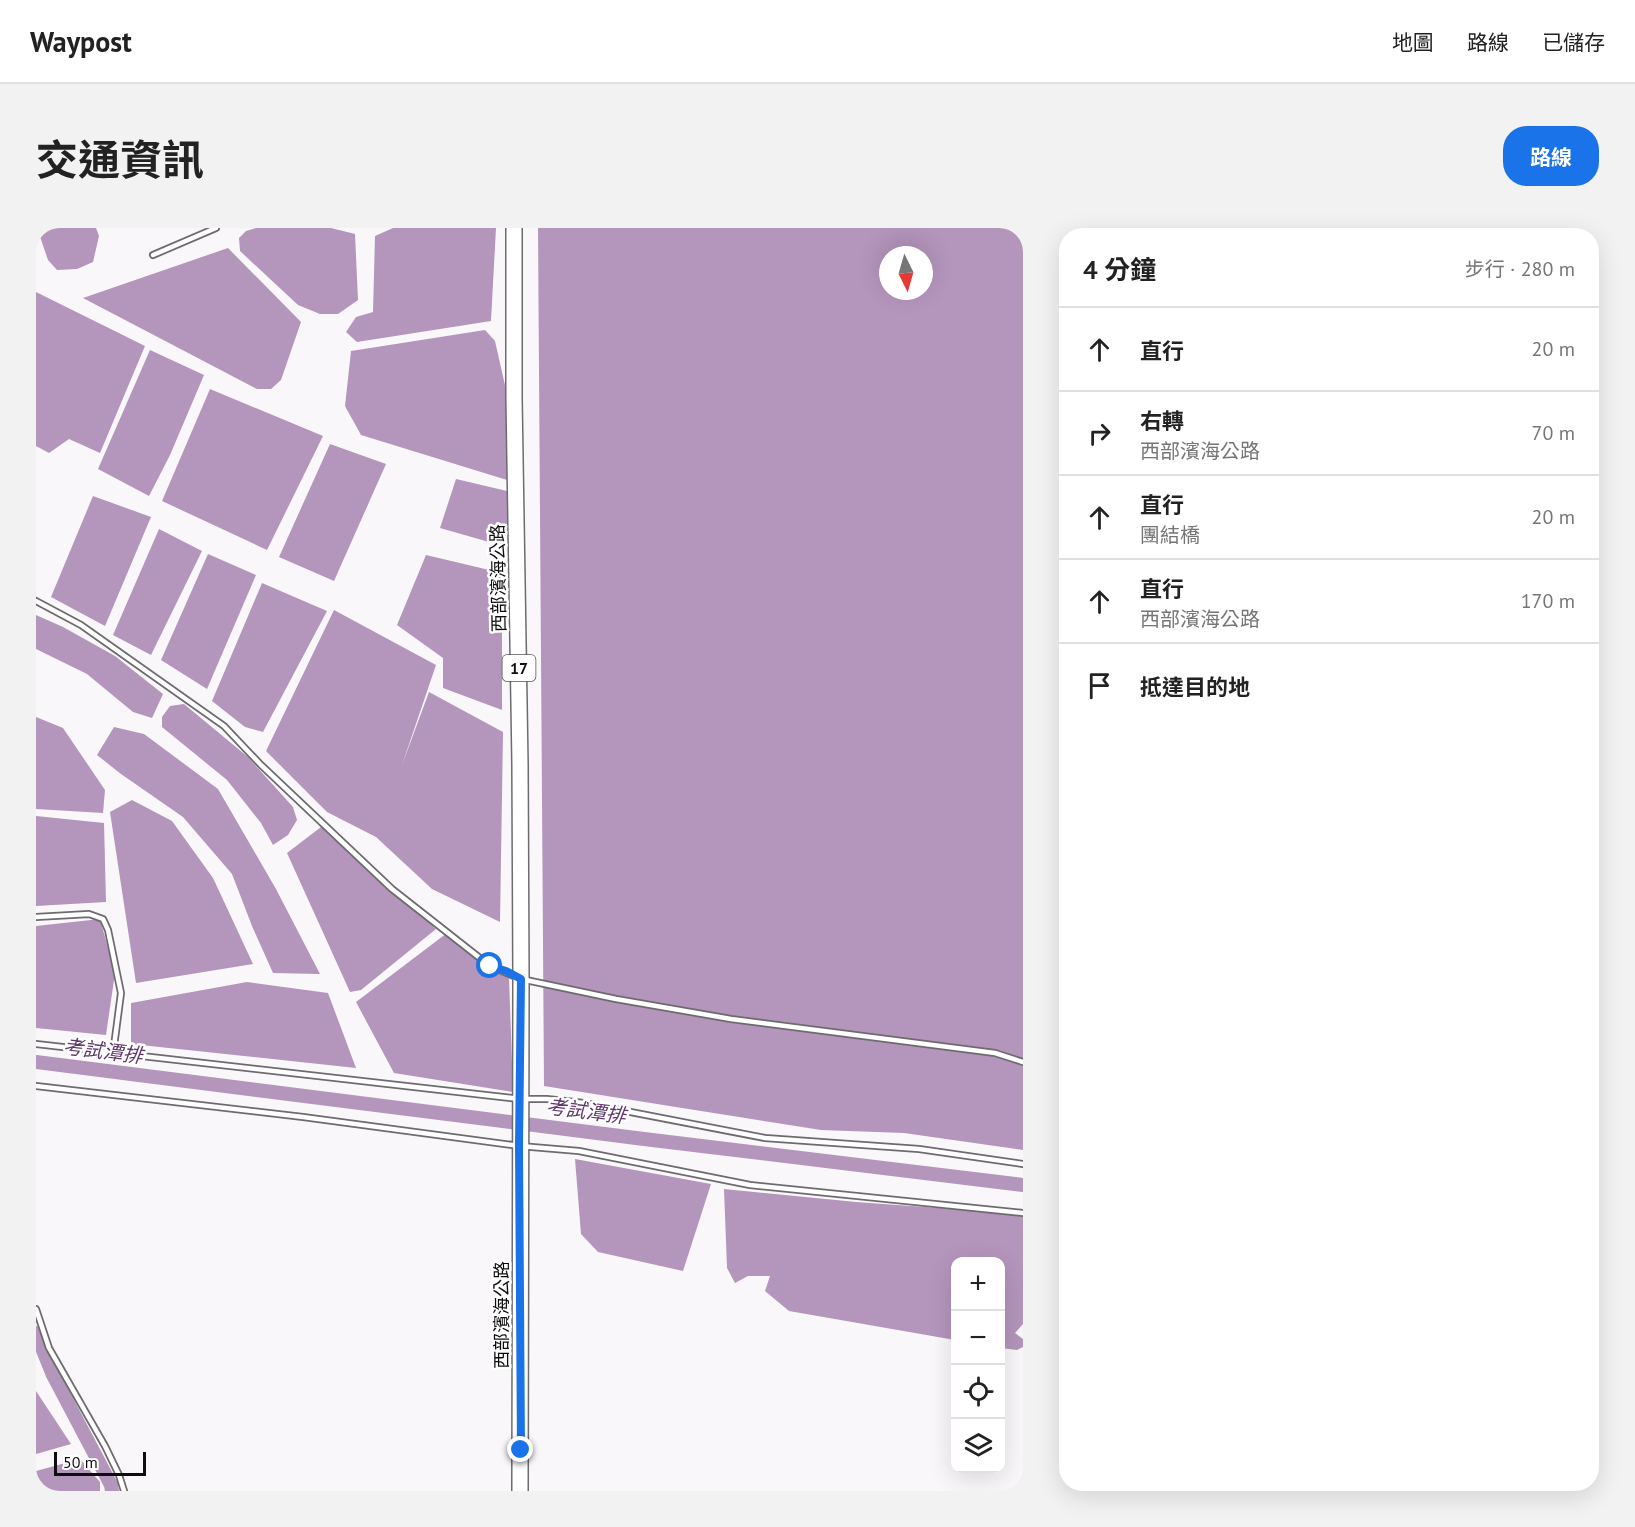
<!DOCTYPE html>
<html lang="zh-TW">
<head>
<meta charset="utf-8">
<style>
	:root { --surface:#fff; --page:#f2f2f2; --text:#222; --muted:#767676; --line:#e0e0e0; --accent:#1a73e8 }
	body { margin:0; font-family:"PT Sans","Noto Sans TC",sans-serif; background:var(--page); color:var(--text) }
	.controls { position:absolute; right:18px; bottom:18px; display:grid; overflow:hidden; border-radius:12px; box-shadow:0 6px 24px #0002 }
	.controls button { width:54px; height:54px; display:grid; place-items:center; padding:0; border:0; border-bottom:2px solid var(--line); background:var(--surface); color:var(--text); font:30px sans-serif }
	.compass { position:absolute; left:843px; top:18px; width:54px; height:54px; border-radius:50%; background:var(--surface); box-shadow:0 6px 24px #0002; rotate:175deg }
	.scale { position:absolute; left:18px; bottom:15px; width:92px; box-sizing:border-box; padding-left:6px; border:3px solid #0f0e0f; border-top:0; font-size:16px; line-height:21px; white-space:nowrap; color:#0f0e0f; -webkit-text-stroke:4px #fff; paint-order:stroke }
	.stop { position:absolute; width:18px; height:18px; margin:-14px; border:4px solid #1a73e8; border-radius:50%; background:#fff }
	.stop.end { background:#1a73e8; border-color:#fff; box-shadow:0 2px 6px #0008 }
	.list { margin:0; padding:0; list-style:none }
	h2 { display:flex; justify-content:space-between; align-items:center; height:78px; margin:0; padding:0 24px; font-size:26px }
	h2 small { font-size:20px; font-weight:400; color:var(--muted) }
	.list li { display:grid; grid-template-columns:39px 1fr auto; gap:18px; align-items:center; box-sizing:border-box; height:84px; padding:0 24px; border-top:2px solid var(--line) }
	.list b { display:block; font-size:22px; white-space:nowrap }
	.list p { margin:0; font-size:20px; white-space:nowrap; color:var(--muted) }
	.list em { font-size:20px; font-style:normal; color:var(--muted) }
	.icon { flex:none; width:33px; height:33px; fill:none; stroke:currentColor; stroke-width:2; stroke-linecap:round; stroke-linejoin:round }
	.map { position:relative; flex:none; width:987px; height:1263px; overflow:hidden; border-radius:24px }
	header { display:flex; align-items:center; gap:36px; box-sizing:border-box; height:84px; padding:0 30px; background:var(--surface); border-bottom:2px solid var(--line) }
	header strong { font-size:28px }
	nav { display:flex; gap:33px; margin-inline-start:auto; font-size:21px }
	.intro { display:flex; align-items:center; justify-content:space-between; box-sizing:border-box; height:144px; padding:0 36px }
	h1 { margin:0; font-size:42px }
	.button { padding:15px 27px; border-radius:24px; background:var(--accent); color:#fff; font-size:21px; font-weight:700 }
	main { display:flex; gap:36px; padding:0 36px }
	aside { flex:1; background:var(--surface); border-radius:24px; box-shadow:0 6px 24px #0002 }
	.map>svg:first-child { display:block }
</style>
</head>
<body>
<header>
<strong>Waypost</strong>
<nav><a>地圖</a><a>路線</a><a>已儲存</a></nav>
</header>
<div class="intro"><h1>交通資訊</h1><a class="button">路線</a></div>
<main>
<div class="map">
<svg width="987" height="1263" viewBox="0 0 987 1263">
	<rect width="100%" height="100%" fill="#faf7fb"/>
	<g fill="#b495bc" fill-rule="evenodd">
		<polygon points="1,0 60,0 63,8 57,34 41,41 21,42 12,32"/>
		<polygon points="220,0 295,0 319,6 322,72 302,86 284,86 262,77 204,23 203,10 210,3"/>
		<polygon points="357,0 460,0 455,93 321,114 310,104 320,89 337,84 339,8"/>
		<path d="M502 0H987V922L868 905 785 902 508 858ZM852 27H888V63H852Z"/>
		<polygon points="192,20 265,94 245,152 235,161 221,161 47,70"/>
		<polygon points="0,64 109,118 64,225 33,211 13,225 0,218"/>
		<polygon points="449,102 459,113 473,175 471,252 325,207 309,178 315,123"/>
		<polygon points="114,122 168,147 134,227 113,268 62,241"/>
		<polygon points="174,161 287,208 231,322 126,273"/>
		<polygon points="294,216 350,236 298,353 243,329"/>
		<polygon points="420,251 471,263 471,302 467,318 404,300"/>
		<polygon points="57,268 115,289 69,398 15,369"/>
		<polygon points="123,301 166,323 115,427 77,407"/>
		<polygon points="172,326 220,347 171,461 125,432"/>
		<polygon points="390,327 466,345 466,482 407,460 407,430 361,397"/>
		<polygon points="226,355 291,383 227,504 209,499 176,473"/>
		<polygon points="298,382 400,437 366,537 393,464 467,504 464,694 396,661 340,609 291,584 230,523"/>
		<polygon points="0,387 27,399 79,428 127,466 116,490 97,484 51,446 0,421"/>
		<polygon points="148,476 212,529 257,579 261,592 252,607 237,617 225,595 191,552 126,499 126,489 134,478"/>
		<polygon points="0,489 27,500 69,562 67,585 0,581"/>
		<polygon points="78,499 108,506 182,561 240,661 284,746 237,745 216,698 196,646 147,589 85,546 61,527"/>
		<polygon points="96,572 136,593 177,650 217,736 100,755 74,584"/>
		<polygon points="0,588 68,595 70,674 0,678"/>
		<polygon points="289,596 400,701 325,762 314,764 251,625"/>
		<polygon points="64,691 79,745 70,807 0,800 0,698"/>
		<polygon points="411,705 473,750 477,864 358,845 320,774"/>
		<polygon points="211,754 292,765 320,840 95,816 95,775"/>
		<polygon points="539,931 675,956 647,1043 562,1024 545,1006"/>
		<polygon points="688,961 820,974 987,986 987,1096 979,1105 987,1111 987,1119 981,1122 965,1120 964,1034 920,1034 919,1112 753,1083 729,1063 734,1048 712,1048 699,1055 691,1040"/>
		<polygon points="0,1163 35,1216 0,1226"/>
		<polygon points="44,1231 64,1254 64,1263 0,1263 0,1243"/>
	</g>
	<g fill="none" stroke-linecap="round" stroke-linejoin="round">
		<g stroke="#b495bc" stroke-width="14">
			<polyline points="0,834 608,911 987,957"/>
			<polyline points="0,1105 17,1147 75,1257 76,1263"/>
		</g>
		<defs>
			<g id="lane">
				<polyline points="117,27 180,0"/>
				<polyline points="0,373 45,397 188,498 225,537 356,661 454,738 485,751 580,771 695,791 959,825 987,834"/>
				<polyline points="0,689 53,686 67,691 72,702 85,765 77,826"/>
				<polyline points="0,816 484,871 511,871 548,875 729,910 883,921 987,936"/>
				<polyline points="0,858 267,889 484,918 543,923 714,957 987,985"/>
				<polyline points="0,1081 13,1120 69,1218 83,1247 88,1263"/>
			</g>
			<polyline id="primary" points="478,0 478,170 484,536 485,751 484,1263"/>
		</defs>
		<use href="#lane" stroke="#6e6b6f" stroke-width="8"/>
		<use href="#primary" stroke="#6e6b6f" stroke-width="18"/>
		<use href="#lane" stroke="#fff" stroke-width="4.5"/>
		<use href="#primary" stroke="#fff" stroke-width="15"/>
	</g>
	<g fill="none" stroke-linecap="round" stroke-linejoin="round">
		<polyline stroke="#1a73e8" stroke-width="8" points="454,738 470,743 485,751 483,918 485,1222"/>
	</g>
	<g text-anchor="middle" dominant-baseline="central" stroke-width="5" stroke-linejoin="round" paint-order="stroke">
		<rect fill="#fff" stroke="#575657" stroke-width="1.5" x="466.5" y="427" width="33" height="26" rx="4.5"/>
		<g font-size="16" font-weight="bold" fill="#0f0e0f">
			<text x="483" y="440">17</text>
		</g>
		<g font-size="18" fill="#0f0e0f" stroke="#fff">
			<text transform="translate(462 350) rotate(-91)">西部濱海公路</text>
			<text transform="translate(465 1087) rotate(-90)">西部濱海公路</text>
		</g>
		<g font-size="20" font-style="italic" fill="#60376b" stroke="#fff">
			<text transform="translate(67 823) rotate(7)">考試潭排</text>
			<text transform="translate(550 883) rotate(7)">考試潭排</text>
		</g>
	</g>
</svg>
<div class="controls">
<button>+</button>
<button>−</button>
<button><svg class="icon" aria-label="locate" viewBox="0 0 24 24"><circle cx="12" cy="12" r="6"/><path d="M12 2v4M12 18v4M2 12h4M18 12h4"/></svg></button>
<button><svg class="icon" aria-label="layers" viewBox="0 0 24 24"><path d="M12 4l9 5-9 5-9-5zM3 14l9 5 9-5"/></svg></button>
</div>
<svg class="compass" viewBox="-18 -18 36 36"><path d="M0-13l5 13h-10z" fill="#e53935"/><path d="M0 13l5-13h-10z" fill="#767676"/></svg>
<div class="scale">50 m</div>
<div class="stop" style="left:454px;top:738px"></div>
<div class="stop end" style="left:485px;top:1222px"></div>
</div>
<aside>
<h2>4 分鐘<small>步行 · 280 m</small></h2>
<ul class="list">
<li><svg class="icon" aria-label="ahead" viewBox="0 0 24 24"><path d="M12 20V5M6 11l6-6 6 6"/></svg><div><b>直行</b></div><em>20 m</em></li>
<li><svg class="icon" aria-label="right" viewBox="0 0 24 24"><path d="M7 20v-9h11M14 6l5 5-5 5"/></svg><div><b>右轉</b><p>西部濱海公路</p></div><em>70 m</em></li>
<li><svg class="icon" aria-label="ahead" viewBox="0 0 24 24"><path d="M12 20V5M6 11l6-6 6 6"/></svg><div><b>直行</b><p>團結橋</p></div><em>20 m</em></li>
<li><svg class="icon" aria-label="ahead" viewBox="0 0 24 24"><path d="M12 20V5M6 11l6-6 6 6"/></svg><div><b>直行</b><p>西部濱海公路</p></div><em>170 m</em></li>
<li><svg class="icon" aria-label="arrive" viewBox="0 0 24 24"><path d="M6 21V4h12l-3 4 3 4H6"/></svg><div><b>抵達目的地</b></div></li>
</ul>
</aside>
</main>
</body>
</html>
